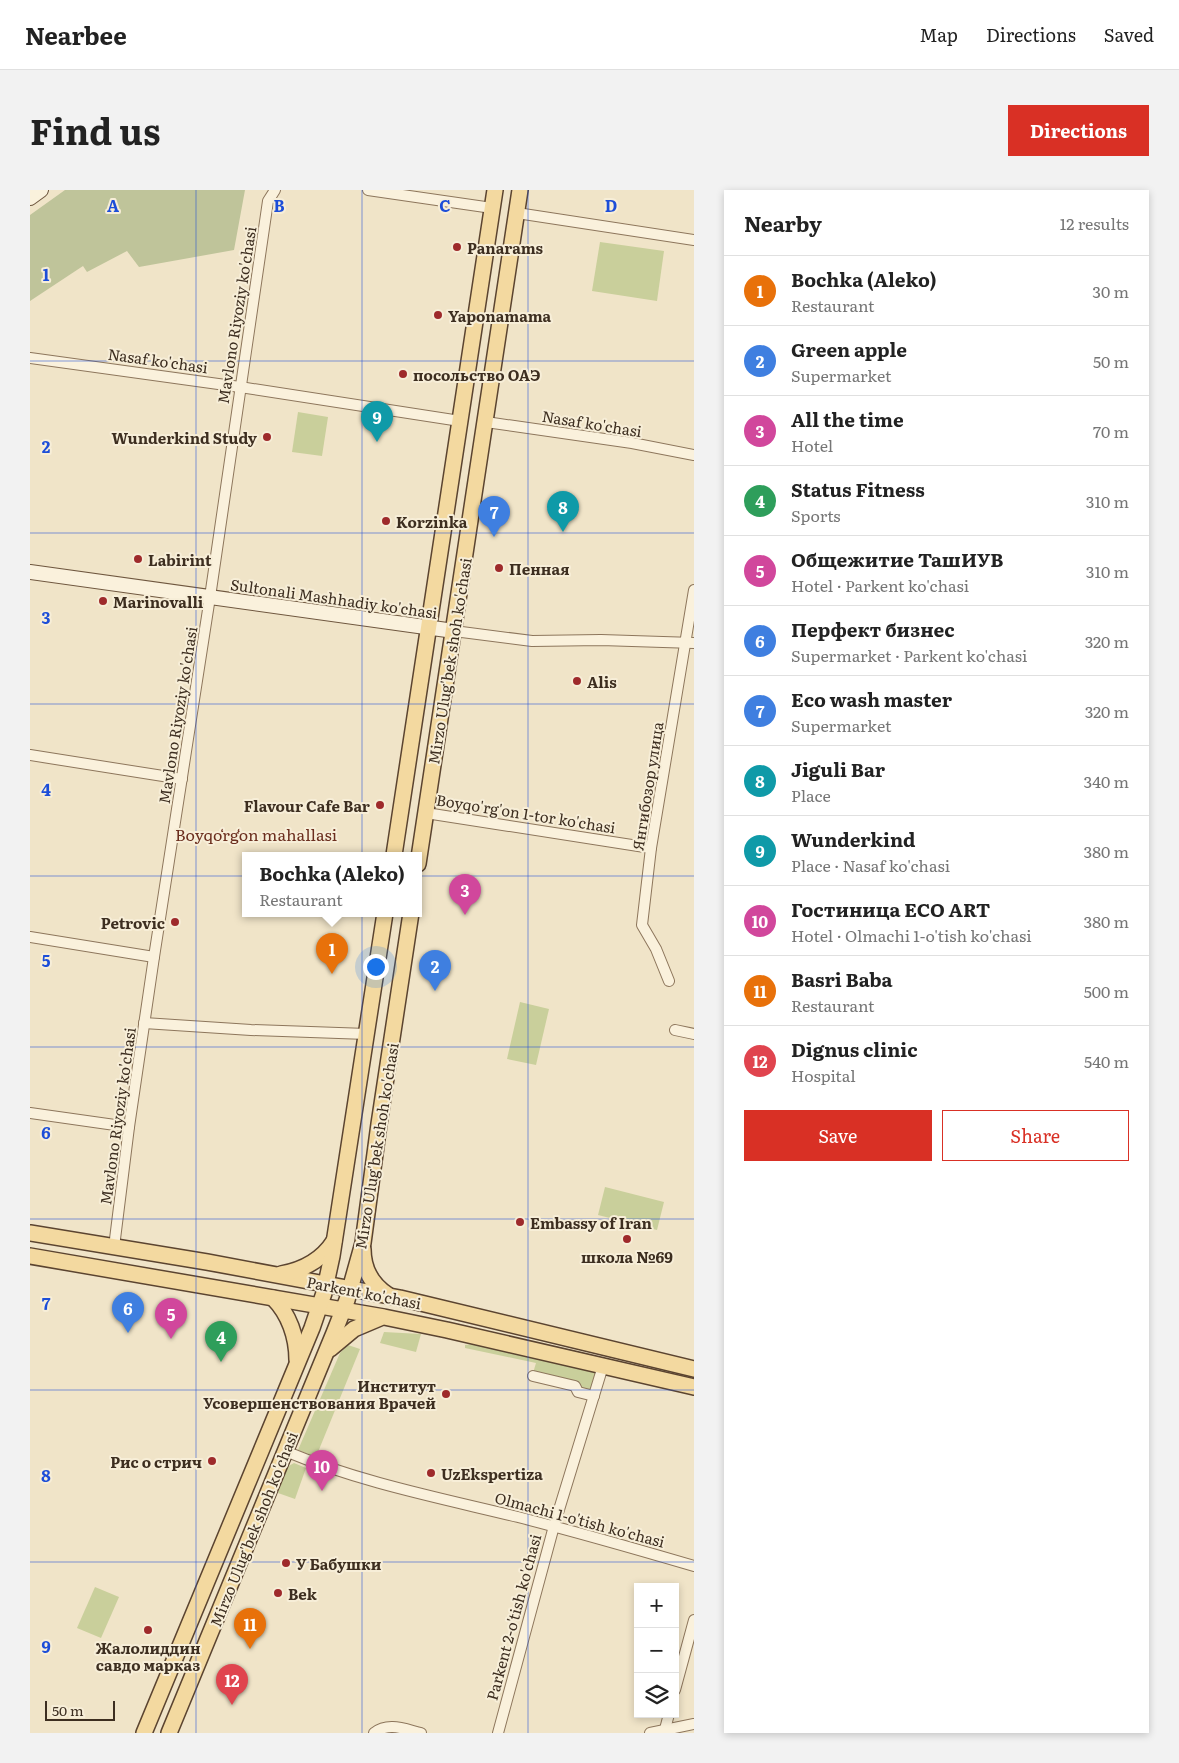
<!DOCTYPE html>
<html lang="en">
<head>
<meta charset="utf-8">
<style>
	:root { --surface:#fff; --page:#f2f2f2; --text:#222; --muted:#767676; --line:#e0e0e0; --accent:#d93025 }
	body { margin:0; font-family:Literata,serif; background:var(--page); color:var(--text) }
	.controls { position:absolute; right:15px; bottom:15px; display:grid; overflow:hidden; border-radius:0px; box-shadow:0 2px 8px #0003 }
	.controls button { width:45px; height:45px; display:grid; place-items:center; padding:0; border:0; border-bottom:1px solid var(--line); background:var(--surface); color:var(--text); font:25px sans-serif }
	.scale { position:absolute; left:15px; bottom:12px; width:70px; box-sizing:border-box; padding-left:5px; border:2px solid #3d2e20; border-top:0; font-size:14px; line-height:18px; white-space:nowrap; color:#3d2e20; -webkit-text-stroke:4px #f7eed8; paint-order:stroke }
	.you { position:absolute; left:345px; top:776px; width:18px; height:18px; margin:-12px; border:4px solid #fff; border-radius:50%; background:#1a73e8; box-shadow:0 0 0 8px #1a73e833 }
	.badge { display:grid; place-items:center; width:32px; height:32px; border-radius:50%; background:var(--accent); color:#fff; font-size:16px; font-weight:700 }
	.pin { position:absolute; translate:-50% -41px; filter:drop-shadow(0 1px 2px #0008) }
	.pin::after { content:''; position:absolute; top:26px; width:18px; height:15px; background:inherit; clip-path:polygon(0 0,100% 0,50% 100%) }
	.popup { position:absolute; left:212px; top:662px; width:180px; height:65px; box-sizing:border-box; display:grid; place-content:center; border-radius:0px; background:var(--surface); filter:drop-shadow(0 1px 4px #0005); font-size:16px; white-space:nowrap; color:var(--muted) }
	.popup b { font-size:19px; color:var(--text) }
	.popup::after { content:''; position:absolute; left:50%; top:100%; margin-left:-10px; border:10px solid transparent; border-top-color:var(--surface) }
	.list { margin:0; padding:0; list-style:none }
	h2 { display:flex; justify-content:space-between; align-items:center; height:65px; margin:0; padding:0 20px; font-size:21px }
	h2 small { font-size:16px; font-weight:400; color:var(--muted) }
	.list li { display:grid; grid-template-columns:32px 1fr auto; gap:15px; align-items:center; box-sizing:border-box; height:70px; padding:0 20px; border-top:1px solid var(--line) }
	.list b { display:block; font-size:19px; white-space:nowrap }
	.list p { margin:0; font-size:16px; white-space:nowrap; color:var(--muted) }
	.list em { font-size:16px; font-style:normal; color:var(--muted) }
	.actions { display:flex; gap:10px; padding:15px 20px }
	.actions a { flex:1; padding:11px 0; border:1px solid var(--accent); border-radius:0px; text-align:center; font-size:18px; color:var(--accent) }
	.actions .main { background:var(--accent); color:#fff }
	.icon { flex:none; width:28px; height:28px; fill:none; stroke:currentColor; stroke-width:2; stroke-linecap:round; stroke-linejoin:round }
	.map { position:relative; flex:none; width:664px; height:1543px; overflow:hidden; border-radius:0px }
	header { display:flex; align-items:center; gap:30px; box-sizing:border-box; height:70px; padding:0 25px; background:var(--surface); border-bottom:1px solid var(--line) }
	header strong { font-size:24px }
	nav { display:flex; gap:28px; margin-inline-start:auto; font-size:18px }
	.intro { display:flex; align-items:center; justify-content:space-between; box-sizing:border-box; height:120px; padding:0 30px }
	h1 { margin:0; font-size:35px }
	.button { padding:12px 22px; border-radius:0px; background:var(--accent); color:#fff; font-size:18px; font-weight:700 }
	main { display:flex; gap:30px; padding:0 30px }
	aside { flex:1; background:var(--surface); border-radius:0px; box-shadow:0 2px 8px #0003 }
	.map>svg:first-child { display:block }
</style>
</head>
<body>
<header>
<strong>Nearbee</strong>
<nav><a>Map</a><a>Directions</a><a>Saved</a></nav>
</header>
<div class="intro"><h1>Find us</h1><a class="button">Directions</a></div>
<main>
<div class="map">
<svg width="664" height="1543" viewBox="0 0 664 1543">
	<rect width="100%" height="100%" fill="#f0e4c8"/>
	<g fill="#c9cf9b">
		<polygon points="570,52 634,61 627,111 562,101"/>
		<polygon points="268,222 298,227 292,266 262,262"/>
		<polygon points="490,812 519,819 506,875 477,869"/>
		<polygon points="575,997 634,1012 627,1040 568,1025"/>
		<polygon points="354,1142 391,1144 386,1162 350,1153"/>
		<polygon points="443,1154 564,1181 566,1186 563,1198 558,1200 552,1198 550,1194 503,1183 506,1173 435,1158 435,1155"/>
		<polygon points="318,1155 330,1159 286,1267 268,1260 310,1163"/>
		<polygon points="264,1273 276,1278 265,1309 248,1303 257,1277"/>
		<polygon points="65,1397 89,1407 71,1448 47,1438"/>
	</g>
	<polygon fill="#bfc49a" points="35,0 215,0 204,60 109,77 97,61 57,82 53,76 0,111 0,25"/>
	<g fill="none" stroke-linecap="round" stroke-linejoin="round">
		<defs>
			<g id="street">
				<polyline points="338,0 462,18"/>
				<polyline points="487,23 664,50"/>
				<polyline points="0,168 210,197 430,231"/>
				<polyline points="456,232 602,253 664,265"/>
				<polyline points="424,441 502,451 571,450 664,453"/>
				<polyline points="0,565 152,589"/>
				<polyline points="396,623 621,658"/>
				<polyline points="0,747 124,767"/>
				<polyline points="639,791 626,759 612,735 621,658 664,400"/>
				<polyline points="114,833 221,840 337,844"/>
				<polyline points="645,840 664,844"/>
				<polyline points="0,923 99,937"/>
				<polyline points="84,1057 99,937 124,767 180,407 238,11 245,0"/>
				<polyline points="503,1186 545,1196 548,1202 564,1206"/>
				<path d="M255 1261C329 1292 410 1308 488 1327 547 1342 606 1359 664 1376"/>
				<polyline points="645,1500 664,1430"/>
				<path d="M344 1543C358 1532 374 1539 391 1543"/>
				<polyline points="468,1543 524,1336 573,1176"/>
				<polyline points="620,1543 664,1534"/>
				<polyline points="634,1543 639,1524"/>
			</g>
			<g id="secondary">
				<polyline points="0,8 11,0"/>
				<polyline points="0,382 424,441"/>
			</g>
			<g id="primary">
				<polyline points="364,665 465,0"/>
				<polyline points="388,674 490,0"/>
				<polyline points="0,1043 177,1072 370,1108 664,1179"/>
				<path d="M333 1059C333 1079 341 1094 358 1105"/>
				<polyline points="0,1066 354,1127 417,1140 664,1197"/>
				<path d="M251 1084C273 1080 292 1070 304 1051"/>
				<path d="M243 1108C259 1124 267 1147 267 1170"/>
				<polyline points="300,1159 324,1139 350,1128"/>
				<polyline points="114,1543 282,1138 294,1103 302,1066 355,723"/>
				<polyline points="139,1543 304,1143 317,1110 333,1053 349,934 381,723"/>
			</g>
		</defs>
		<use href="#street" stroke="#8d765c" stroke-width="12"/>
		<use href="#secondary" stroke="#6f573f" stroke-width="16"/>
		<use href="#primary" stroke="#5b4430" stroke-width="18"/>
		<use href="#street" stroke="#faf1dc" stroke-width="10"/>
		<use href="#secondary" stroke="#faf1dc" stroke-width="14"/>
		<use href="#primary" stroke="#f3d9a0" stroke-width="15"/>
	</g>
	<path fill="none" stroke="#1d4ed8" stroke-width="1" stroke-opacity="0.55" d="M166 0V1543M332 0V1543M498 0V1543M0 171H664M0 343H664M0 514H664M0 686H664M0 857H664M0 1029H664M0 1200H664M0 1372H664"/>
	<g fill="#9e2a2b" stroke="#f7eed8" stroke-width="2">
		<circle cx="427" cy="57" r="5"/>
		<circle cx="408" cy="125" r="5"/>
		<circle cx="373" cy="184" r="5"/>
		<circle cx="237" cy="247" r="5"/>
		<circle cx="356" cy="331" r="5"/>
		<circle cx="108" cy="369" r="5"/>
		<circle cx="469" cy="378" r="5"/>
		<circle cx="73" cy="411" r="5"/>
		<circle cx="547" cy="491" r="5"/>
		<circle cx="350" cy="615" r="5"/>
		<circle cx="145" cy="732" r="5"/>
		<circle cx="490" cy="1032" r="5"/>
		<circle cx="597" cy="1049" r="5"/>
		<circle cx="416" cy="1204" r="5"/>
		<circle cx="182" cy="1271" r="5"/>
		<circle cx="401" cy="1283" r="5"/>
		<circle cx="256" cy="1373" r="5"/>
		<circle cx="248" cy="1403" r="5"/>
		<circle cx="118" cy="1440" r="5"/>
	</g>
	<g text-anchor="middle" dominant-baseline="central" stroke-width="4" stroke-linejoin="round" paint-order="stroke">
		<g font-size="15" font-weight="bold" fill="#3d2e20" stroke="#f7eed8" text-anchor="start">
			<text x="437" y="57">Panarams</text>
			<text x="418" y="125">Yaponamama</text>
			<text x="383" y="184">посольство ОАЭ</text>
			<text x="227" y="247" text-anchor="end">Wunderkind Study</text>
			<text x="366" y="331">Korzinka</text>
			<text x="118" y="369">Labirint</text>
			<text x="479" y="378">Пенная</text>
			<text x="83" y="411">Marinovalli</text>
			<text x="557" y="491">Alis</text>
			<text x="340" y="615" text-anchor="end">Flavour Cafe Bar</text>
			<text x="135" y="732" text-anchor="end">Petrovic</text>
			<text x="500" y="1032">Embassy of Iran</text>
			<text x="597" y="1066" text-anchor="middle">школа №69</text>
			<text x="406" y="1195" text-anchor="end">Институт<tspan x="406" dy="17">Усовершенствования Врачей</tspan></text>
			<text x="172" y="1271" text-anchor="end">Рис о стрич</text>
			<text x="411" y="1283">UzEkspertiza</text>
			<text x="266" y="1373">У Бабушки</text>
			<text x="258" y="1403">Bek</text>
			<text x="118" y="1457" text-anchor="middle">Жалолиддин<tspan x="118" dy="17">савдо марказ</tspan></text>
		</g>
		<g font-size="15" fill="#3d2e20" stroke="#f7eed8">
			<text transform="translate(206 125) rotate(-81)">Mavlono Riyoziy ko'chasi</text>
			<text transform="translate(128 170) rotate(8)">Nasaf ko'chasi</text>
			<text transform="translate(562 233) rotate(9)">Nasaf ko'chasi</text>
			<text transform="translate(304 408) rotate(8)">Sultonali Mashhadiy ko'chasi</text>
			<text transform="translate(419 471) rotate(-81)">Mirzo Ulug'bek shoh ko'chasi</text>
			<text transform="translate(147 525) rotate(-81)">Mavlono Riyoziy ko'chasi</text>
			<text transform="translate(617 596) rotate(-81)">Янгибозор улица</text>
			<text transform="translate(496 623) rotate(9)">Boyqo'rg'on 1-tor ko'chasi</text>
			<text transform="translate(87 926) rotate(-82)">Mavlono Riyoziy ko'chasi</text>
			<text transform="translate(346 956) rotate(-81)">Mirzo Ulug'bek shoh ko'chasi</text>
			<text transform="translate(334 1102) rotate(11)">Parkent ko'chasi</text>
			<text transform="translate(550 1329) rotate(15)">Olmachi 1-o'tish ko'chasi</text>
			<text transform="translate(223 1339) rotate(-68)">Mirzo Ulug'bek shoh ko'chasi</text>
			<text transform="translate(483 1427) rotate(-75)">Parkent 2-o'tish ko'chasi</text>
		</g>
		<g font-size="16" fill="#6b2e1e" stroke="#f7eed8">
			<text x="226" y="644">Boyqoʻrgʻon mahallasi</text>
		</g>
	</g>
	<g font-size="16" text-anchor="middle" font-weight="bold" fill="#1d4ed8" stroke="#f7eed8" stroke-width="4" stroke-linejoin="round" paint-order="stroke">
		<text x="83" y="22">A</text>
		<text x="249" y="22">B</text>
		<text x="415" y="22">C</text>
		<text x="581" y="22">D</text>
		<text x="16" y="91">1</text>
		<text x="16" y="263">2</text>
		<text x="16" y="434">3</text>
		<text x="16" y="606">4</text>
		<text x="16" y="777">5</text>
		<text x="16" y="949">6</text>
		<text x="16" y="1120">7</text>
		<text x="16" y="1292">8</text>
		<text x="16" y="1463">9</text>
	</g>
</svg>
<div class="controls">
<button>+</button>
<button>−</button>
<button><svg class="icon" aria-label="layers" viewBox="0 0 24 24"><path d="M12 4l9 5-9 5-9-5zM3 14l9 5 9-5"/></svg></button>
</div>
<div class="scale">50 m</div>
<div class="you"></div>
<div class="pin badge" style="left:302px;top:784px;background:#e8710a">1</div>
<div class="popup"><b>Bochka (Aleko)</b>Restaurant</div>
<div class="pin badge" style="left:405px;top:801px;background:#3f7fe0">2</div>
<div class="pin badge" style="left:435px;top:725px;background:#d1479c">3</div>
<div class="pin badge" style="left:191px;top:1172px;background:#2e9e5b">4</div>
<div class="pin badge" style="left:141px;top:1149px;background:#d1479c">5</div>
<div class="pin badge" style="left:98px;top:1143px;background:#3f7fe0">6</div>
<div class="pin badge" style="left:464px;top:347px;background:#3f7fe0">7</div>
<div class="pin badge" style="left:533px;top:342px;background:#0f9aa8">8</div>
<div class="pin badge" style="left:347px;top:252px;background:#0f9aa8">9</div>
<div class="pin badge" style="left:292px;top:1301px;background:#d1479c">10</div>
<div class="pin badge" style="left:220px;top:1459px;background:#e8710a">11</div>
<div class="pin badge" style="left:202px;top:1515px;background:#e0444e">12</div>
</div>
<aside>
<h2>Nearby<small>12 results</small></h2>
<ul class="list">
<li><span class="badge" style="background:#e8710a">1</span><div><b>Bochka (Aleko)</b><p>Restaurant</p></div><em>30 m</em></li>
<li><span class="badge" style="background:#3f7fe0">2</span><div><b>Green apple</b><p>Supermarket</p></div><em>50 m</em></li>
<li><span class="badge" style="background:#d1479c">3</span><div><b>All the time</b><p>Hotel</p></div><em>70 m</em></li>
<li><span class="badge" style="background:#2e9e5b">4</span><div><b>Status Fitness</b><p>Sports</p></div><em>310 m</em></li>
<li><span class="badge" style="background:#d1479c">5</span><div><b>Общежитие ТашИУВ</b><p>Hotel · Parkent ko'chasi</p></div><em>310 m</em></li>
<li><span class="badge" style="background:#3f7fe0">6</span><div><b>Перфект бизнес</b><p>Supermarket · Parkent ko'chasi</p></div><em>320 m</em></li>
<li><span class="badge" style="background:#3f7fe0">7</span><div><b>Eco wash master</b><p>Supermarket</p></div><em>320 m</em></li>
<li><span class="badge" style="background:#0f9aa8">8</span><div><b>Jiguli Bar</b><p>Place</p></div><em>340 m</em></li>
<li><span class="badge" style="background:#0f9aa8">9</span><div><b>Wunderkind</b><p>Place · Nasaf ko'chasi</p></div><em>380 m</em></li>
<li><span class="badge" style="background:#d1479c">10</span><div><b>Гостиница ECO ART</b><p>Hotel · Olmachi 1-o'tish ko'chasi</p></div><em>380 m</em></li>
<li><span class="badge" style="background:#e8710a">11</span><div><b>Basri Baba</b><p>Restaurant</p></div><em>500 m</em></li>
<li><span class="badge" style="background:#e0444e">12</span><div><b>Dignus clinic</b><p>Hospital</p></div><em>540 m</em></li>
</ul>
<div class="actions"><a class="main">Save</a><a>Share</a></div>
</aside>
</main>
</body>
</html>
